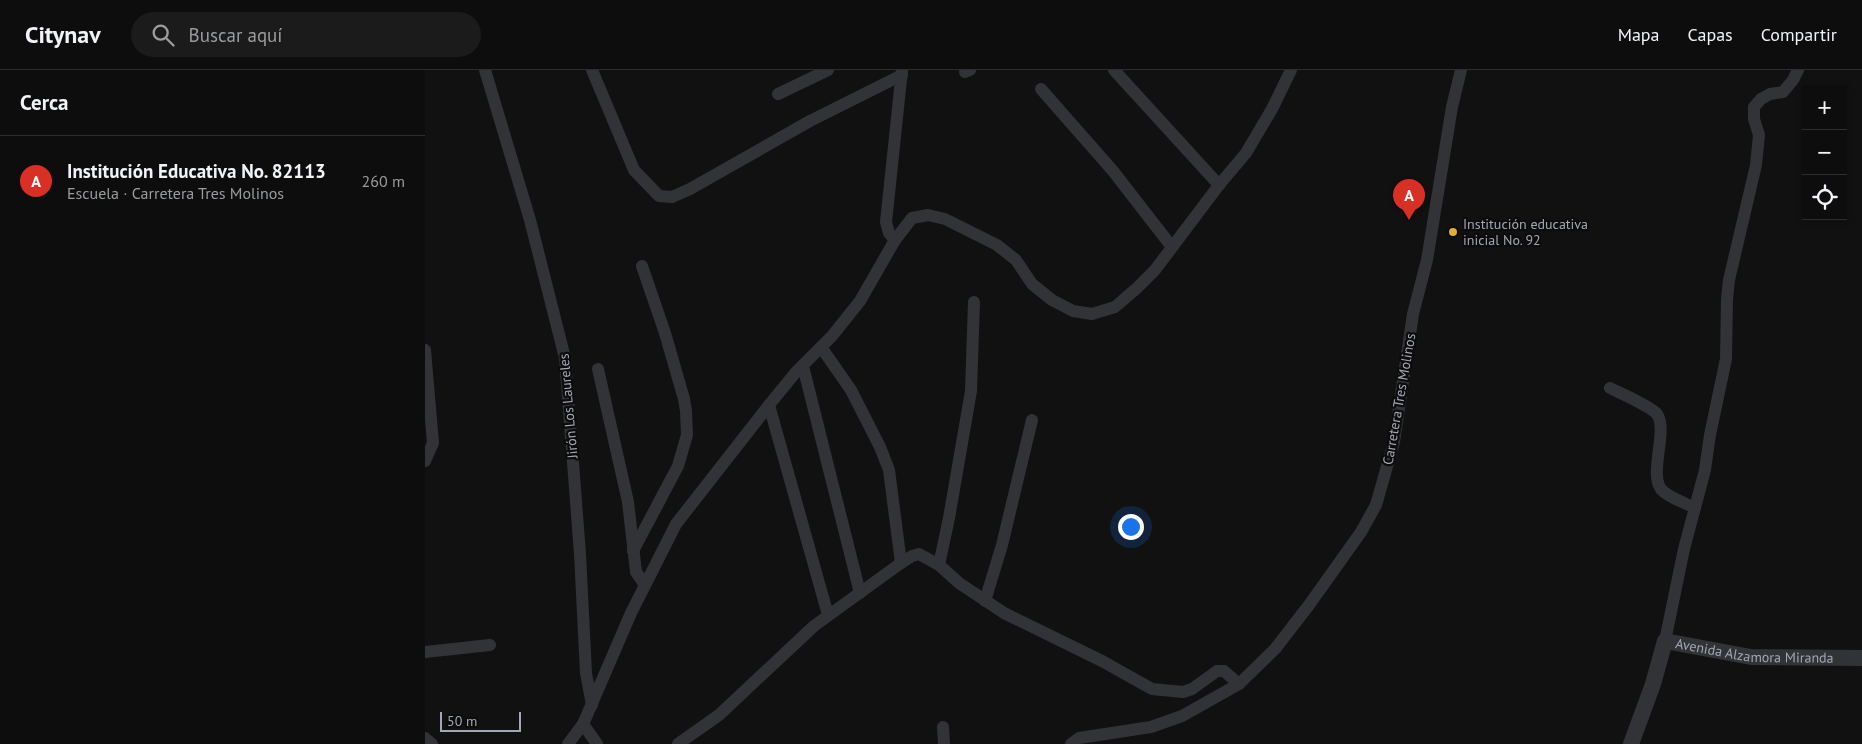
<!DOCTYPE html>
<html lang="es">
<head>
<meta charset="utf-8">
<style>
	:root { --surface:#0d0d0e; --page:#1b1b1c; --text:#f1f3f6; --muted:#9a9c9e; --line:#2d2d2e; --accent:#d93025 }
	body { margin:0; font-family:"PT Sans",sans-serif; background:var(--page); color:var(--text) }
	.controls { position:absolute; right:15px; top:15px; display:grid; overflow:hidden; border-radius:0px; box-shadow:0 2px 8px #0003 }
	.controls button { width:45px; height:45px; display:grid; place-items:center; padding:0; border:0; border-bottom:1px solid var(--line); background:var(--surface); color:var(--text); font:25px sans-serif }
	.scale { position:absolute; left:15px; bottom:12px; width:81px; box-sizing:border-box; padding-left:5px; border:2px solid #a3a7b2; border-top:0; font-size:14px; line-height:18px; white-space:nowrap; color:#a3a7b2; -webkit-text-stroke:4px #0c0c0d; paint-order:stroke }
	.you { position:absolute; left:705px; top:456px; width:18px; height:18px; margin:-12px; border:4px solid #fff; border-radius:50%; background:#1a73e8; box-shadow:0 0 0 8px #1a73e833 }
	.badge { display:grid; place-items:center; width:32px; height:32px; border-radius:50%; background:var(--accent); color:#fff; font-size:16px; font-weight:700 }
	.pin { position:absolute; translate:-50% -41px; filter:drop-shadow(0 1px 2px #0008) }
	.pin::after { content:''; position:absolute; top:26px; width:18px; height:15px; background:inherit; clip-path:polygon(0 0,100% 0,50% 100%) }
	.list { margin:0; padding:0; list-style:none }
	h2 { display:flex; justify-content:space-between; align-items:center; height:65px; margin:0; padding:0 20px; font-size:21px }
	h2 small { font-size:16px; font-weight:400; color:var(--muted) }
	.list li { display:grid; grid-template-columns:32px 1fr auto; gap:15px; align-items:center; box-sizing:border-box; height:90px; padding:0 20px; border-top:1px solid var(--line) }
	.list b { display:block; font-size:19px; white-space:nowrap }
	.list p { margin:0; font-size:16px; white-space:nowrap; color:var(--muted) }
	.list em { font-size:16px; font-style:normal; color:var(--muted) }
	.icon { flex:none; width:28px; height:28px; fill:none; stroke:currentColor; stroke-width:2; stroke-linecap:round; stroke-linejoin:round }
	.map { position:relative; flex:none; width:1437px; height:674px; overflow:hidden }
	header { display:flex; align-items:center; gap:30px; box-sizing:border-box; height:70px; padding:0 25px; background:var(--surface); border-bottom:1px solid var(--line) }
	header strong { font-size:24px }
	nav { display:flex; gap:28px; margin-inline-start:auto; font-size:18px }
	.search { width:350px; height:45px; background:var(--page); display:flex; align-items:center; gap:12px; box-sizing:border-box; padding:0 18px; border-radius:28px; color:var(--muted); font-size:19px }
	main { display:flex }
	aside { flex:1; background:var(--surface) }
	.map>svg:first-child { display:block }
</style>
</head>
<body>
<header>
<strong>Citynav</strong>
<div class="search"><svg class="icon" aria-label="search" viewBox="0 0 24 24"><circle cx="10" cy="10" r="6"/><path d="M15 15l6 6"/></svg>Buscar aquí</div>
<nav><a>Mapa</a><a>Capas</a><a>Compartir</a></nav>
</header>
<main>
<aside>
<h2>Cerca<small></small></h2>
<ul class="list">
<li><span class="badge">A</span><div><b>Institución Educativa No. 82113</b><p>Escuela · Carretera Tres Molinos</p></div><em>260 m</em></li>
</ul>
</aside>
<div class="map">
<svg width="1437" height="674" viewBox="0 0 1437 674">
	<rect width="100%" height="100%" fill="#111112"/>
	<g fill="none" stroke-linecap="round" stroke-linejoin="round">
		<g stroke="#323337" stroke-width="12">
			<polyline points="60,0 105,150 140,288 155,484 161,603 167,635"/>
			<polyline points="167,0 209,100 234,126 247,127 265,119 385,51 477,5"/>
			<polyline points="689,0 794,115"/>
			<polyline points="540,2 545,0"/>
			<polyline points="616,19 688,101 747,177"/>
			<polyline points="353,24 403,0"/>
			<polyline points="470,170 464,163 461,152 477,0"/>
			<polyline points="396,277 426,320 455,377 464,400 476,493"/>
			<polyline points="0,280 8,373 0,391"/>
			<polyline points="378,296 435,523"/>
			<polyline points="173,299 203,432 211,502 220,515"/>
			<path d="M1185 318C1195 323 1225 336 1232 344 1244 361 1221 409 1239 422 1248 429 1260 433 1270 438"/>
			<polyline points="344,335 403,545"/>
			<polyline points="208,481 253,396 262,365 261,341 259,329 240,263 217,196"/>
			<polyline points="514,495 524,448 546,321 549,232"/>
			<polyline points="560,531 577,475 607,350"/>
			<polyline points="1240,571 1259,479 1280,400 1285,365 1301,289 1302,229 1304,210 1331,95 1334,65 1329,49 1329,37 1336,29 1345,24 1358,22 1368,10 1373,0"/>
			<polyline points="0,582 65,575"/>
			<polyline points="814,614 850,579 884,535 936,462 951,435 969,372 988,244 1002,190 1027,37 1036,0"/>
			<polyline points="158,654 172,674"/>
			<polyline points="518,657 519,674"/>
			<polyline points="0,668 7,674"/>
			<polyline points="143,674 158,654 162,645 206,543 251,454 344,335 371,302 407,266 435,231 470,170 487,148 503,145 520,149 572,175 591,190 607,214 627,230 648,241 667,244 690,237 712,218 730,200 794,115 821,83 847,39 866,0"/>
			<polyline points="253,674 294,645 389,556 476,493 487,486 494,484 514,495 534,513 579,543 677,591 727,619 758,622 767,619 792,601 799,601 814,614 757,646 726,657 654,668 646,674"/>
		</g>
		<path stroke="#323337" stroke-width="16" id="s1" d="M1206 674 1228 614 1240 571 1326 587 1437 588"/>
	</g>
	<circle fill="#e4ad36" stroke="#0c0c0d" stroke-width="2" cx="1028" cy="162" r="5"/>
	<g text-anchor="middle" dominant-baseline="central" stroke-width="4.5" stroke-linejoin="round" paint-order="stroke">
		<g font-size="14" fill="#a3a7b2" stroke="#0c0c0d" text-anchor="start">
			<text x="1038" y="154">Institución educativa<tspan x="1038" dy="16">inicial No. 92</tspan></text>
		</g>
		<g font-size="14" fill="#a3a7b2" stroke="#0c0c0d">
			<text transform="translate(974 329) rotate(-80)">Carretera Tres Molinos</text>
			<text transform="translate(143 336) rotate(-95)">Jirón Los Laureles</text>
			<text stroke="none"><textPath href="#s1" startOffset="199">Avenida Alzamora Miranda</textPath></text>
		</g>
	</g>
</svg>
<div class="controls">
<button>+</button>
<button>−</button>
<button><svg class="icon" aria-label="locate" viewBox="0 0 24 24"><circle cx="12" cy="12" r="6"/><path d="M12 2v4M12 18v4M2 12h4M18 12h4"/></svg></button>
</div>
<div class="scale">50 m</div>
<div class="you"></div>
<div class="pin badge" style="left:984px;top:150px">A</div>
</div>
</main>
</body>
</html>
